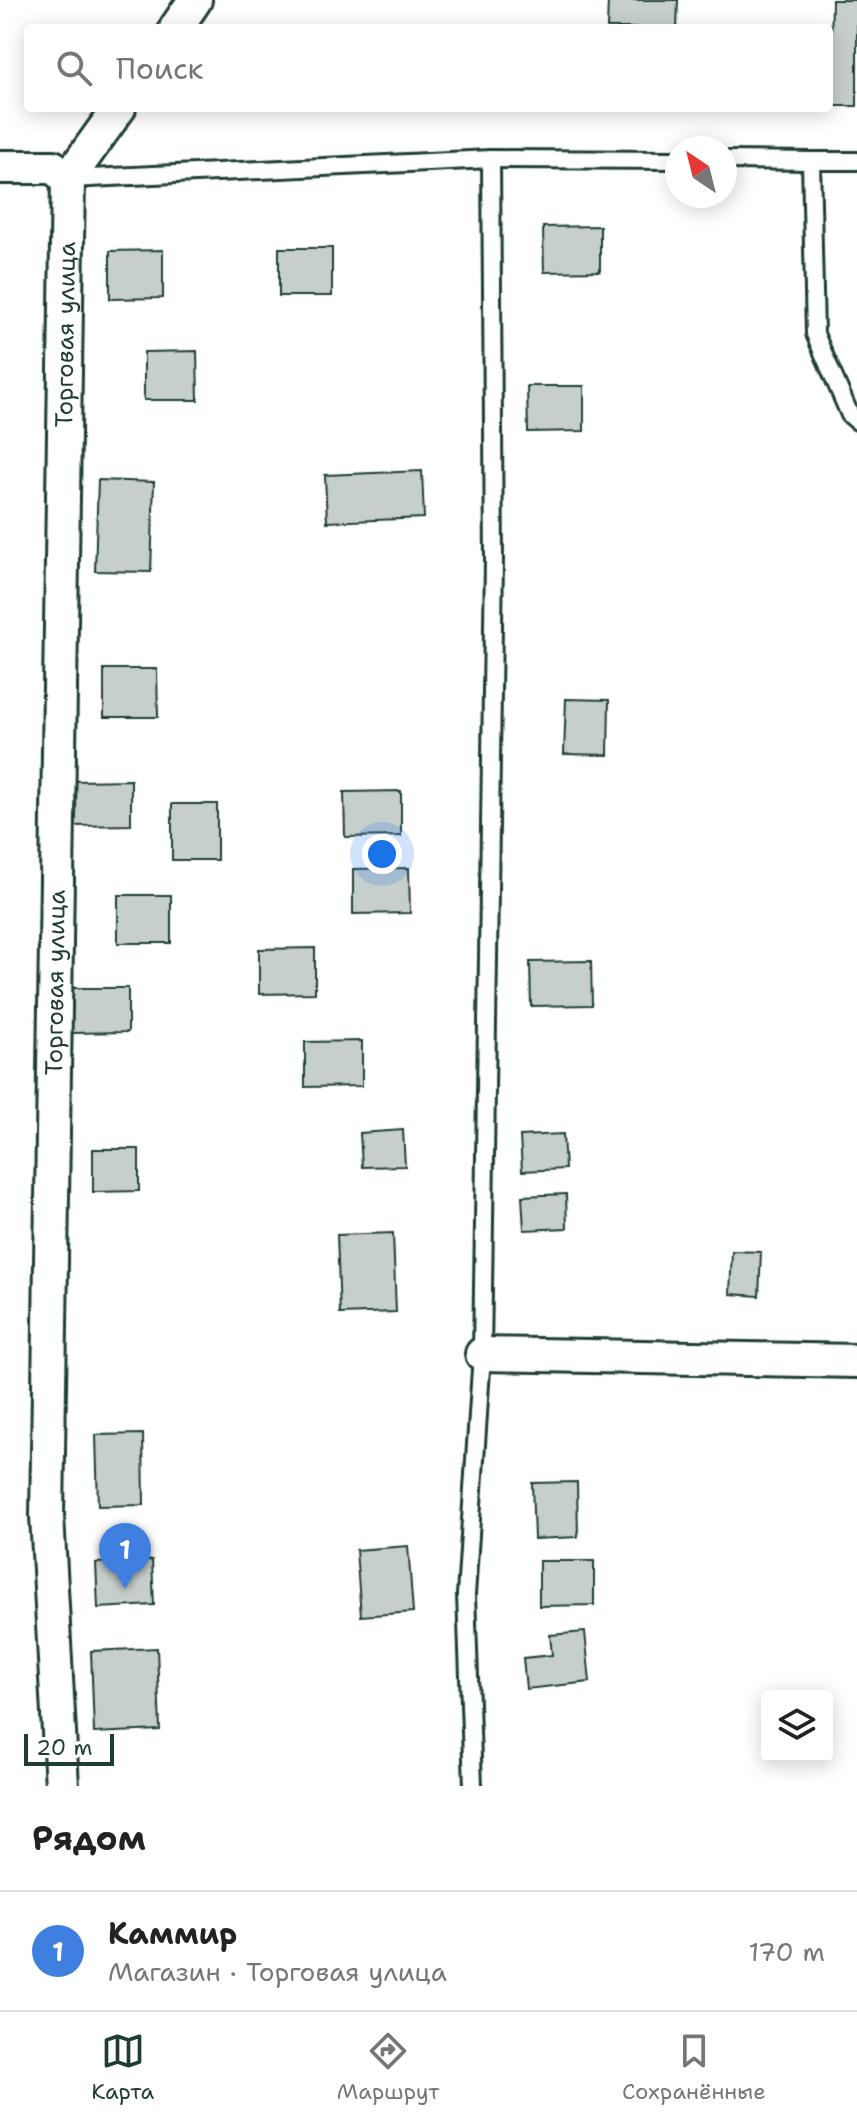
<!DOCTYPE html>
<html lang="ru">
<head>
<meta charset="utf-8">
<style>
	:root { --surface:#fff; --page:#f6f6f6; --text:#222; --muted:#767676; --line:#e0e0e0; --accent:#1f3d34 }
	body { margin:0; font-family:"Shantell Sans",sans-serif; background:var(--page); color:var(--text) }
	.controls { position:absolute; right:24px; bottom:24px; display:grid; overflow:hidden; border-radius:8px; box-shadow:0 4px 20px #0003 }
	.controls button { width:72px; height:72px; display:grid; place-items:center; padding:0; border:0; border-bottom:2px solid var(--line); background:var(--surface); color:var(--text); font:40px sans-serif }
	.compass { position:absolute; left:665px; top:136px; width:72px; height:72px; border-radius:50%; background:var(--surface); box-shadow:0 4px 20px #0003; rotate:325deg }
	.scale { position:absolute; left:24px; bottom:20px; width:90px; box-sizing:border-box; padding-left:8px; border:4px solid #1f3d34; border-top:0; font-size:22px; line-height:28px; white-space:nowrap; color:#1f3d34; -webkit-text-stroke:6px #fff; paint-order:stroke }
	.you { position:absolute; left:382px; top:854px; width:28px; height:28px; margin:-20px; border:6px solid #fff; border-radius:50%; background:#1a73e8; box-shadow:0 0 0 12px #1a73e833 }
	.badge { display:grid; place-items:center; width:52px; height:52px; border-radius:50%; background:var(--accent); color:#fff; font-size:26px; font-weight:700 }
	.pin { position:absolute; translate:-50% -66px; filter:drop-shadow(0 2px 4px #0008) }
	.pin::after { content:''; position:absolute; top:42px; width:28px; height:24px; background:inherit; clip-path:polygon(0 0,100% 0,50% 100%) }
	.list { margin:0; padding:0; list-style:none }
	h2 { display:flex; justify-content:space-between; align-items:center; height:104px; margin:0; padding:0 32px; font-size:34px }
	h2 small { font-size:26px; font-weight:400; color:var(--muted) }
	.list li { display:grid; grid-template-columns:52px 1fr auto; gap:24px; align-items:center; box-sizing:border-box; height:120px; padding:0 32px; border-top:2px solid var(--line) }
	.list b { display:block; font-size:30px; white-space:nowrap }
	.list p { margin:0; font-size:26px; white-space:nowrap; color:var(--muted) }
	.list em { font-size:26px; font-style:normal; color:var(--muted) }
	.icon { flex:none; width:44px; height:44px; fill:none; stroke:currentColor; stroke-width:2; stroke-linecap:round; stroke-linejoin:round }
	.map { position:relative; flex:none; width:857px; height:1786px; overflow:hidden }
	.search { position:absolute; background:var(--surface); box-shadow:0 4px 20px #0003; left:24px; right:24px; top:24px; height:88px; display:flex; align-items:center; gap:20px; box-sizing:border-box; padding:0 28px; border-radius:8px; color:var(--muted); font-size:30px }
	.sheet { height:224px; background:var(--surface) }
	nav { display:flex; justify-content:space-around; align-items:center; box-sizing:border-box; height:112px; border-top:2px solid var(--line); background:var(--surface); font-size:22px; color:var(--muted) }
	nav a { display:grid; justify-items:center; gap:4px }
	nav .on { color:var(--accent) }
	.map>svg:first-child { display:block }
</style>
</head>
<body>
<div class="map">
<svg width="857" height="1786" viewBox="0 0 857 1786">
	<rect width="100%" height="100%" fill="#fff"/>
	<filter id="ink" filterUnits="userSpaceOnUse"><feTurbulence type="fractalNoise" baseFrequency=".0125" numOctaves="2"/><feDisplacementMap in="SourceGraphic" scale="16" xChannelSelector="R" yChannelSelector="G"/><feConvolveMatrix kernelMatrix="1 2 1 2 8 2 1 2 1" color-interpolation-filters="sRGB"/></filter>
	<g filter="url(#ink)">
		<g fill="#c7cfcc" stroke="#1f3d34" stroke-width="2">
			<polygon points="608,0 678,0 677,28 607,28"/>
			<polygon points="832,0 857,0 857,106 830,106"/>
			<polygon points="600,226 600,271 544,272 543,227"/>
			<rect x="279" y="248" width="53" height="48"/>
			<polygon points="163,250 163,298 110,299 110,251"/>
			<polygon points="197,351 198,400 144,400 144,352"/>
			<polygon points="527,386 584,386 584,431 528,432"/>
			<polygon points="422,471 424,518 327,522 325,475"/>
			<polygon points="98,480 154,482 151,572 95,571"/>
			<polygon points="104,669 157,669 158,717 104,717"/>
			<polygon points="566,699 609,700 608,755 564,754"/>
			<polygon points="131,780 131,825 75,826 75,781"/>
			<polygon points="401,791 401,836 345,837 344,792"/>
			<rect x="172" y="804" width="45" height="56"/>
			<polygon points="409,868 410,913 353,914 353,869"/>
			<rect x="118" y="895" width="53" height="48"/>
			<polygon points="315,948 315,993 259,994 259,949"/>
			<polygon points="591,961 592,1005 531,1006 530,962"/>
			<polygon points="72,988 128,988 128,1032 72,1033"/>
			<polygon points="362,1041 362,1086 305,1087 305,1042"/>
			<polygon points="403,1130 405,1166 362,1167 360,1133"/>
			<polygon points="563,1134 565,1169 522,1171 520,1136"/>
			<polygon points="93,1149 139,1149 139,1191 93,1192"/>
			<polygon points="566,1194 567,1228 524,1230 522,1196"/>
			<polygon points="393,1233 396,1312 340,1314 337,1235"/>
			<polygon points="732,1251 761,1252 759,1296 730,1294"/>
			<polygon points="143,1434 144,1505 98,1506 96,1435"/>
			<polygon points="577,1482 578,1537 534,1539 532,1483"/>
			<polygon points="408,1546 413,1612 361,1616 356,1550"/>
			<polygon points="152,1560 154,1605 98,1608 96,1563"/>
			<polygon points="539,1561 594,1561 594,1605 539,1606"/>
			<polygon points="585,1632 590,1682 526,1689 523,1658 552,1655 550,1635"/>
			<polygon points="157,1648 160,1730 94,1733 91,1651"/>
		</g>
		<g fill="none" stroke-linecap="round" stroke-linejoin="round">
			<defs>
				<g id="service">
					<polyline points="491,159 677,160"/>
					<polyline points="725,160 811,161 815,334 850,415 857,421"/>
					<polyline points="811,161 857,161"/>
					<polyline points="69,179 491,159 494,560 482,1354 466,1595 473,1786"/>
				</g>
				<g id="minor">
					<polyline points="176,28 195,0"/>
					<polyline points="0,167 53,167 68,179"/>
					<polyline points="68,179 119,108"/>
					<polyline points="482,1354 857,1361"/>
					<path id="s1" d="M62 1786 47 1516 68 179"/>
				</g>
			</defs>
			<use href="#service" stroke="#1f3d34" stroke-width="22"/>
			<use href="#minor" stroke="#1f3d34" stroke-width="38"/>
			<use href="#service" stroke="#fff" stroke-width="16"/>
			<use href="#minor" stroke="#fff" stroke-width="32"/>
		</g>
	</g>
	<g text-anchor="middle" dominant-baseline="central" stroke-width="8" stroke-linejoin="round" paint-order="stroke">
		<g font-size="24" fill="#1f3d34" stroke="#fff">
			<text stroke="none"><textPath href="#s1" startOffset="1452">Торговая улица</textPath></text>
			<text stroke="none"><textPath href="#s1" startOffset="804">Торговая улица</textPath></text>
		</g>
	</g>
</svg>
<div class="controls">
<button><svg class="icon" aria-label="layers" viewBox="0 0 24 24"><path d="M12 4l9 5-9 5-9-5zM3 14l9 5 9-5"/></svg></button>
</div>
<svg class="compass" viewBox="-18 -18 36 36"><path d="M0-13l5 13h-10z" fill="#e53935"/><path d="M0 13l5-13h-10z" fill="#767676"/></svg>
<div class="scale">20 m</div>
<div class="you"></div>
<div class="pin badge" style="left:125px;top:1589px;background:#3f7fe0">1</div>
<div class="search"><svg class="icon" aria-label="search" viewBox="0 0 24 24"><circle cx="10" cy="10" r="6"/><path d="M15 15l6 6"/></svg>Поиск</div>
</div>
<section class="sheet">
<h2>Рядом<small></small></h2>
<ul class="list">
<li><span class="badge" style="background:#3f7fe0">1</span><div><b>Каммир</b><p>Магазин · Торговая улица</p></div><em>170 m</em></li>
</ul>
</section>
<nav>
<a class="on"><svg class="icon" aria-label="map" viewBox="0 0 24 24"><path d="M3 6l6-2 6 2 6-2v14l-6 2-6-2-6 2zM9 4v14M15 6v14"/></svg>Карта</a>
<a><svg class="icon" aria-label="directions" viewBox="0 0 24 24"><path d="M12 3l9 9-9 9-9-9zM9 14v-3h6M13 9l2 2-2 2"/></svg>Маршрут</a>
<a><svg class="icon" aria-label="saved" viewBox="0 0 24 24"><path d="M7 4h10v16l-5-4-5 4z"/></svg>Сохранённые</a>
</nav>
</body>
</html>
